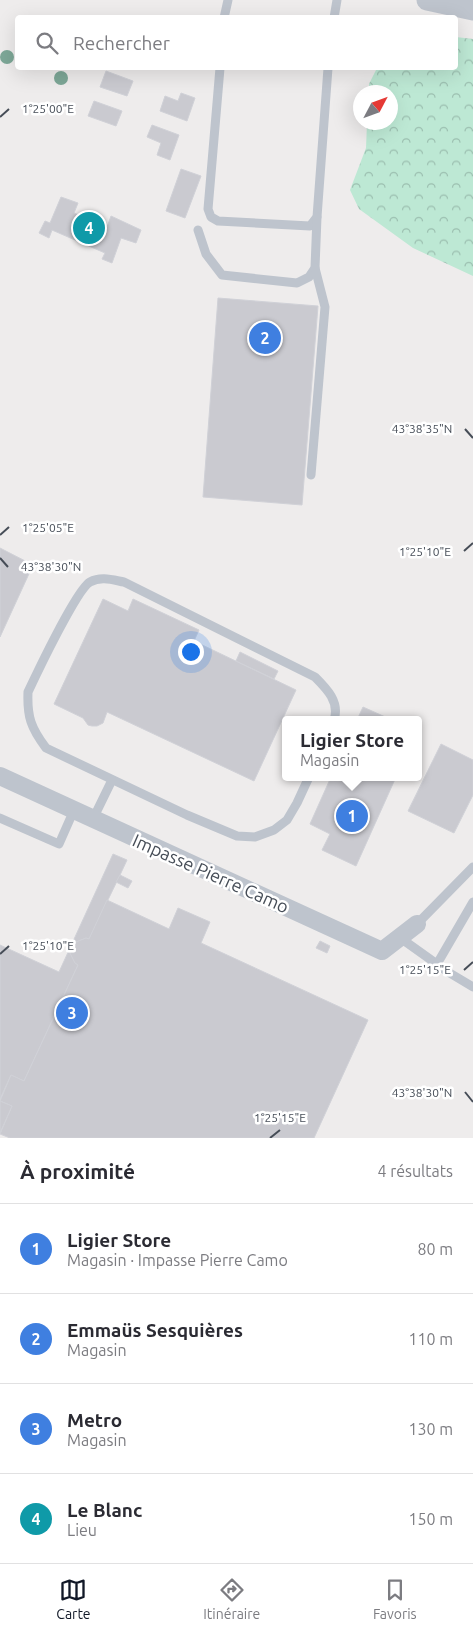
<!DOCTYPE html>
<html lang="fr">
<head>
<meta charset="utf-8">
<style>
	:root { --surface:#fff; --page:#f2f2f3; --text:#2b2b33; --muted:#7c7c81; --line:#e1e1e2; --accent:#111827 }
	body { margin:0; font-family:Ubuntu,sans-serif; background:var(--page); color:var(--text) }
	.compass { position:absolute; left:353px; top:85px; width:45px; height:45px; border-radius:50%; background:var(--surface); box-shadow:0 5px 20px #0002; rotate:49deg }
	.you { position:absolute; left:190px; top:651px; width:18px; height:18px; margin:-12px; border:4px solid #fff; border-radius:50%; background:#1a73e8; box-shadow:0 0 0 8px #1a73e833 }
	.badge { display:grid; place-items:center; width:32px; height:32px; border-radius:50%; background:var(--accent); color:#fff; font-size:16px; font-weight:700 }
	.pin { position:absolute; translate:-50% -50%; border:2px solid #fff; box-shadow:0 1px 5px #0006 }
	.popup { position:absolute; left:282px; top:716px; width:140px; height:65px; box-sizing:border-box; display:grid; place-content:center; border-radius:5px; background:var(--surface); filter:drop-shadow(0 1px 4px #0005); font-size:16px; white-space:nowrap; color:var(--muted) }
	.popup b { font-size:19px; color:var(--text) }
	.popup::after { content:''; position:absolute; left:50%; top:100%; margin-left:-10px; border:10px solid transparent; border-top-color:var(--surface) }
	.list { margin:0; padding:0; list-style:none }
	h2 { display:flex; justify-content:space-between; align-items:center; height:65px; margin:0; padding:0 20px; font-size:21px }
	h2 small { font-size:16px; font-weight:400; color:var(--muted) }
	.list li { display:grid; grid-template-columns:32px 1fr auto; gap:15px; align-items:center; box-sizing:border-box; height:90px; padding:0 20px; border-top:1px solid var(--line) }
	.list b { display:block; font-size:19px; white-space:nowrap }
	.list p { margin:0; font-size:16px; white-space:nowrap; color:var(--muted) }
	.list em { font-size:16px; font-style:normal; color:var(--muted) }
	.icon { flex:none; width:28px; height:28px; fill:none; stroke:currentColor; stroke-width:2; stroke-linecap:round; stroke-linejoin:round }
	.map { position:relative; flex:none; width:473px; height:1138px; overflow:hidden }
	.search { position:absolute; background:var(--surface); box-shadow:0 5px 20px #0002; left:15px; right:15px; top:15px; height:55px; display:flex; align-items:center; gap:12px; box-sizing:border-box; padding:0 18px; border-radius:5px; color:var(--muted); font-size:19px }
	.sheet { height:425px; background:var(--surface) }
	nav { display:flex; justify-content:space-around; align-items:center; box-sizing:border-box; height:70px; border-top:1px solid var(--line); background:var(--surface); font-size:14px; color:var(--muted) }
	nav a { display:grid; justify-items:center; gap:2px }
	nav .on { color:var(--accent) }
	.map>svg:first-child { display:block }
</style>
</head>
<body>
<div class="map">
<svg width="473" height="1138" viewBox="0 0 473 1138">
	<defs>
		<pattern id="forest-crowns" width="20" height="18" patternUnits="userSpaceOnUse" patternTransform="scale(1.25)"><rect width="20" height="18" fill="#bde8d4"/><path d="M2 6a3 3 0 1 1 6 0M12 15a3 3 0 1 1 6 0" fill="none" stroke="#9bbeaf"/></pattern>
	</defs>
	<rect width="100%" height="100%" fill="#eeecec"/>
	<polygon fill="url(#forest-crowns)" points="456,37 473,39 473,276 413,248 359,209 350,190 366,148 367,123 390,122 390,92 369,92 369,84 377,68 456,68"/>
	<g fill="#cacad0" stroke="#d0d1d7">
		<polygon points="106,71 133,81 127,96 100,87"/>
		<polygon points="181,93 195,98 187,121 160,111 165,96 178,101"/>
		<polygon points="94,101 122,111 116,126 88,116"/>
		<polygon points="152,125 179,135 170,160 157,155 161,143 147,137"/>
		<polygon points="181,169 201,176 185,218 166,211"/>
		<polygon points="61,197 78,203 74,213 107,227 111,216 141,230 136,243 121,238 112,263 102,259 105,253 52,230 49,238 39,233 45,221 50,223"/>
		<polygon points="218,298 318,306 302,505 203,497"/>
		<polygon points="0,548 33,565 0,637"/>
		<polygon points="103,599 128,611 133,599 199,630 194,641 296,690 254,781 107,712 103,723 97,726 92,726 88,725 83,718 54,704"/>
		<polygon points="240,652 278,671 274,679 236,661"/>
		<polygon points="363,707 392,720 357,720"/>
		<polygon points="441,744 473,760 473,795 454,833 408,811"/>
		<polygon points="331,777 396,777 356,866 322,850 330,834 310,824"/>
		<polygon points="113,854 127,860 120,875 89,939 86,938 76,942 70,953 75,963 78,965 24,1081 11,1075 0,1099 0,945 59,972"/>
		<polygon points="120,875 132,881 128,888 116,882"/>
		<polygon points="107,900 169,929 178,908 210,922 201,943 368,1020 314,1138 10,1138 0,1134 12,1106 0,1101 11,1075 24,1081 78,965 75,963 70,953 76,942 86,938 89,939"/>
		<polygon points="320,941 330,946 327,953 316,948"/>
		<polygon points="0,1101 12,1106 0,1133"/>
	</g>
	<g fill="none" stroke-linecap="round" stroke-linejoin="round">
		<g stroke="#bec4cd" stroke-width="9">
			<polyline points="224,18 228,0"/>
			<polyline points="334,18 337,0"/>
			<polyline points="220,68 208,209 211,217 218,221 310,226 317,217 328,68"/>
			<polyline points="198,230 206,254 222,275 297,283 309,277 315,268 317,217"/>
			<polyline points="311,475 325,307 315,268"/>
			<path d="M309 777 297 803 287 820 274 830 255 837 237 836 187 815 46 748C31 728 27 717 28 692 37 673 77 589 90 582 101 576 113 580 124 582L315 677C327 689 340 702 334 720"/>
			<polyline points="0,818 59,844 74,810"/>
			<polyline points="93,819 112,780"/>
			<polyline points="417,924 473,867"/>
			<polyline points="399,937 448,972 473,987"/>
			<polyline points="437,964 473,902"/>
		</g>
		<polyline stroke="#bec4cd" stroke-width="18" points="0,776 382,951 417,924"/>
		<polyline stroke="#bec4cd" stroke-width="21" points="427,0 473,10"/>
	</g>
	<g fill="#7da797">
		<circle cx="7" cy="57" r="7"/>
		<circle cx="61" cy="78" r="7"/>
	</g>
	<path fill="none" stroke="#464d57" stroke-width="2" d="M0 117 9 109M465 429 473 438M0 535 9 527M464 551 473 543M0 558 8 567M0 954 9 946M464 970 473 962M465 1092 473 1102M270 1138 280 1130"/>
	<g text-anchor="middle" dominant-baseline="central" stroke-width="5" stroke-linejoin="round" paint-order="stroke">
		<g font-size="18" fill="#464d57" stroke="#fff">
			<text transform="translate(211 873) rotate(24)">Impasse Pierre Camo</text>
		</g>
	</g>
	<g font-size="12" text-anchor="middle" fill="#464d57" stroke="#fff" stroke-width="5" stroke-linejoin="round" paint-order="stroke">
		<text x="48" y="113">1°25'00"E</text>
		<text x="422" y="433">43°38'35"N</text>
		<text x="48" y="532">1°25'05"E</text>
		<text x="425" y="556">1°25'10"E</text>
		<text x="51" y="571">43°38'30"N</text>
		<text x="48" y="950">1°25'10"E</text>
		<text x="425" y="974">1°25'15"E</text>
		<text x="422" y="1097">43°38'30"N</text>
		<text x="280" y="1122">1°25'15"E</text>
	</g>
</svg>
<svg class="compass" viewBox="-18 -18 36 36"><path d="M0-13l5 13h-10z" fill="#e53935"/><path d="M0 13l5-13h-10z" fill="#7c7c81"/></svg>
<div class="you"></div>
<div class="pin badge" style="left:352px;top:816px;background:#3f7fe0">1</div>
<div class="popup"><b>Ligier Store</b>Magasin</div>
<div class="pin badge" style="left:265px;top:338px;background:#3f7fe0">2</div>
<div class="pin badge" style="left:72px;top:1013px;background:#3f7fe0">3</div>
<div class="pin badge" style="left:89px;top:228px;background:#0f9aa8">4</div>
<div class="search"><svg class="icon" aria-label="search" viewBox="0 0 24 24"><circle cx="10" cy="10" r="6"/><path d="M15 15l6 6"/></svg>Rechercher</div>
</div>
<section class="sheet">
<h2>À proximité<small>4 résultats</small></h2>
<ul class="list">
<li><span class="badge" style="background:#3f7fe0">1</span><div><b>Ligier Store</b><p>Magasin · Impasse Pierre Camo</p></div><em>80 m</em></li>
<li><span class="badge" style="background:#3f7fe0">2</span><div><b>Emmaüs Sesquières</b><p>Magasin</p></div><em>110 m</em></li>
<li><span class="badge" style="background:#3f7fe0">3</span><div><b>Metro</b><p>Magasin</p></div><em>130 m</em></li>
<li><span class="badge" style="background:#0f9aa8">4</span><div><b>Le Blanc</b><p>Lieu</p></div><em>150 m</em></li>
</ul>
</section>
<nav>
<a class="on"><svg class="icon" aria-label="map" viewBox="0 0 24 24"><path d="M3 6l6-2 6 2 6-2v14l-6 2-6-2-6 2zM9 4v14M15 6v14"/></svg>Carte</a>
<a><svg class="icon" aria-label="directions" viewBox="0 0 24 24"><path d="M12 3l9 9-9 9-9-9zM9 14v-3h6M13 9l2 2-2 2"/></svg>Itinéraire</a>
<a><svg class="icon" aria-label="saved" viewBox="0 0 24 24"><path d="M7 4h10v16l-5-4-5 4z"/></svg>Favoris</a>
</nav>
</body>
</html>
